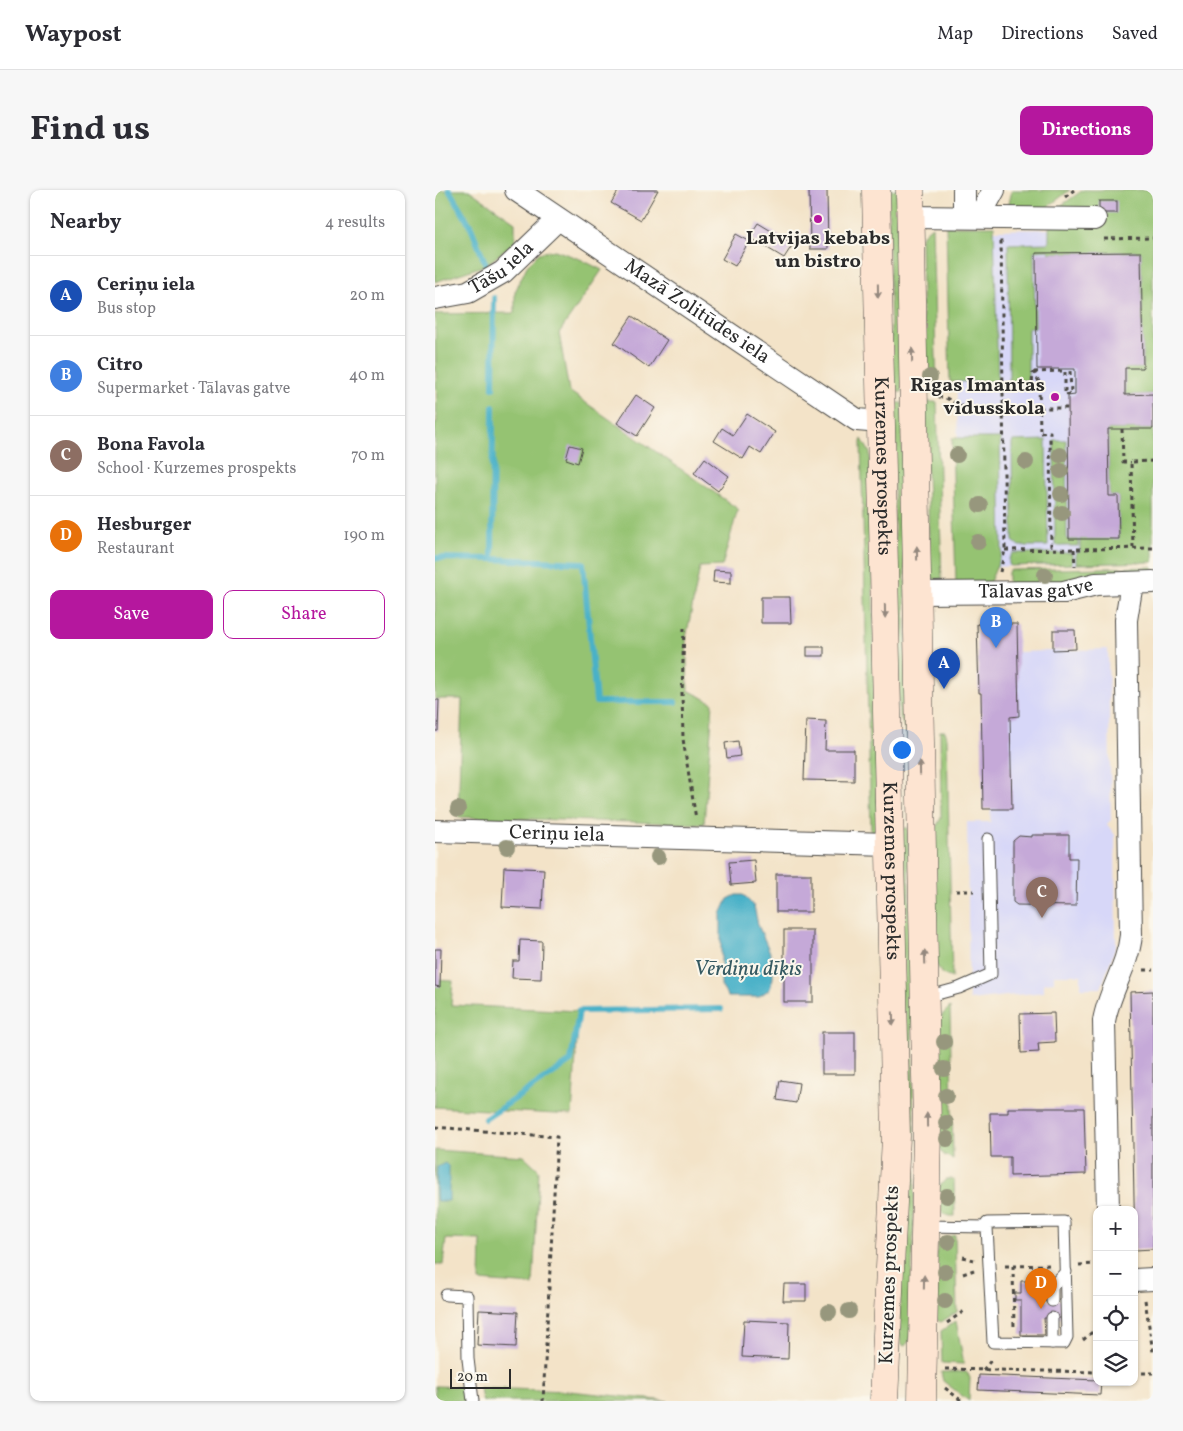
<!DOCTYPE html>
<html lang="en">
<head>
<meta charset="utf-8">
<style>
	:root { --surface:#fff; --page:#f7f7f7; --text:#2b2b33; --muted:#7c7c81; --line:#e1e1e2; --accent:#b5179e }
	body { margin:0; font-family:Vollkorn,serif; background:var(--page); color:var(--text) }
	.controls { position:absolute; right:15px; bottom:15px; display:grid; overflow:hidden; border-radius:10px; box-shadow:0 1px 4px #0004 }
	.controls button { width:45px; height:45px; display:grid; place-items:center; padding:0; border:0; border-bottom:1px solid var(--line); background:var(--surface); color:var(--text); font:25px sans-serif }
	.scale { position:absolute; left:15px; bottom:12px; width:61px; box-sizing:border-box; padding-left:5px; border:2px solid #2b2b2b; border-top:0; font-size:14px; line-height:18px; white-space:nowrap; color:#2b2b2b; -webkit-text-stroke:4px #fbf7ec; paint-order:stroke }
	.you { position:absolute; left:466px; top:559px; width:18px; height:18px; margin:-12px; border:4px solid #fff; border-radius:50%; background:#1a73e8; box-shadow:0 0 0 8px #1a73e833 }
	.badge { display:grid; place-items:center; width:32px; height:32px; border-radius:50%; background:var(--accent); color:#fff; font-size:16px; font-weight:700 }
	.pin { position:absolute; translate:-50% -41px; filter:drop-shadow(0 1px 2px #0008) }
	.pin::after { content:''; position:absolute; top:26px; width:18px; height:15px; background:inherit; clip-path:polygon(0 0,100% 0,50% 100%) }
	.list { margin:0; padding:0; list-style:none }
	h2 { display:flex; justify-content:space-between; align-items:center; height:65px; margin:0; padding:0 20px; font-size:21px }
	h2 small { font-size:16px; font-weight:400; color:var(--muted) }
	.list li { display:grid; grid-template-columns:32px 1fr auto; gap:15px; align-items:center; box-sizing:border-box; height:80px; padding:0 20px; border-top:1px solid var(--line) }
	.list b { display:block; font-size:19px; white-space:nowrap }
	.list p { margin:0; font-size:16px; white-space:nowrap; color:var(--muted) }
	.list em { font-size:16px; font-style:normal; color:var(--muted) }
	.actions { display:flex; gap:10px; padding:15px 20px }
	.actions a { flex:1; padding:11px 0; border:1px solid var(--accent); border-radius:10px; text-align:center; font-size:18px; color:var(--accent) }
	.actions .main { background:var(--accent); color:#fff }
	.icon { flex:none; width:28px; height:28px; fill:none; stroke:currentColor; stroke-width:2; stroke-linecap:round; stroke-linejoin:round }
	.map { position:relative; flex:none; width:718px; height:1211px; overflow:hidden; border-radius:10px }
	header { display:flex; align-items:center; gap:30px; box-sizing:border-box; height:70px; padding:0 25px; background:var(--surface); border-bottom:1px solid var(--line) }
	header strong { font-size:24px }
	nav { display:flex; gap:28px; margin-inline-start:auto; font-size:18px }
	.intro { display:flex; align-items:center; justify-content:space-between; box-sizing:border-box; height:120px; padding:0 30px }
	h1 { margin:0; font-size:35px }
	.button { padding:12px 22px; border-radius:10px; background:var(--accent); color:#fff; font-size:18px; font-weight:700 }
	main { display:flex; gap:30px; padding:0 30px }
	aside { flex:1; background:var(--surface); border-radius:10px; box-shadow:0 1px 4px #0004 }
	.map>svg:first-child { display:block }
</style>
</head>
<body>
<header>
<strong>Waypost</strong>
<nav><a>Map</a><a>Directions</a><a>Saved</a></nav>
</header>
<div class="intro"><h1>Find us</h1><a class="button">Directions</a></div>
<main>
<aside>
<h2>Nearby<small>4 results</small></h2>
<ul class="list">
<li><span class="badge" style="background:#1a4fb4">A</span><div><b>Ceriņu iela</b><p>Bus stop</p></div><em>20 m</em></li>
<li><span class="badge" style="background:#3f7fe0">B</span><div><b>Citro</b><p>Supermarket · Tālavas gatve</p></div><em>40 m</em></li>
<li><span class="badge" style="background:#8d6e63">C</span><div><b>Bona Favola</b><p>School · Kurzemes prospekts</p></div><em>70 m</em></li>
<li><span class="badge" style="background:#e8710a">D</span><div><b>Hesburger</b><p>Restaurant</p></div><em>190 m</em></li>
</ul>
<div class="actions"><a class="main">Save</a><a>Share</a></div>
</aside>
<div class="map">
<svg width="718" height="1211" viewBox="0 0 718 1211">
	<rect width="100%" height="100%" fill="#fbf7ec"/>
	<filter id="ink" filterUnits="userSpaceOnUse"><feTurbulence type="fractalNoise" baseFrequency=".02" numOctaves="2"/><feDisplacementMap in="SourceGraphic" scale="10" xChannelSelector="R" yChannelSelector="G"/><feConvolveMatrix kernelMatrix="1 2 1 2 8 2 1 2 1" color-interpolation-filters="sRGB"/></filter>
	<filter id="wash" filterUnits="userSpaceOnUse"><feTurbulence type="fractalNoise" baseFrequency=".0096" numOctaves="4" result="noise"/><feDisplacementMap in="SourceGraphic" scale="20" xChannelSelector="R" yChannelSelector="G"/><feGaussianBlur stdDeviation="1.12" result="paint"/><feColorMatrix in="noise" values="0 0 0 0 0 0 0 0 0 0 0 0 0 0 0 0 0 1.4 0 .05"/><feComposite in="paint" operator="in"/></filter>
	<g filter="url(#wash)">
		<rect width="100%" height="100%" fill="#f3e3c8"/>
		<g fill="#d7d7f8">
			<polygon points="718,0 718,372 525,378 519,41 614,39"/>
			<polygon points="542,434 582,434 583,462 673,459 676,630 672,634 680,645 681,756 666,798 646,798 646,785 619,785 619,792 609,793 609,802 534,810 532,632 555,632 556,619 548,619 546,503 544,503"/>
		</g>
		<g fill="#95c372" stroke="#60774e">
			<polygon points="0,0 34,0 80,32 80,52 51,75 0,92"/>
			<polygon points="453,0 462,0 467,202 457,202"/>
			<polygon points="577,0 635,0 603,24 572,23"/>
			<polygon points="648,0 718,0 718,204 690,205 690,178 708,178 706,62 614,63 614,60 599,61 600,138 593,138 593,191 574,191 573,54 614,53 614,39 617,22"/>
			<polygon points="497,36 502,200 489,200 486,48 490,42"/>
			<polygon points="511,36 559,36 563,191 515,192"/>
			<polygon points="120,60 145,69 167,80 124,143 134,201 303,319 287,376 265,377 251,448 253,500 278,513 269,634 23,627 27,509 0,509 0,233 2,233 0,124 80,123 80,102 92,76 104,63"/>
			<polygon points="490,212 502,212 507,394 500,390 495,384"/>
			<polygon points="457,213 467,213 473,549 464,523"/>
			<polygon points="673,239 718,239 718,372 641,374 641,363 645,362 645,349 684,348 683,306 674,306"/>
			<polygon points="517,248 565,248 567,364 554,394 521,394"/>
			<polygon points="427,249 435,263 443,634 438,644 436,642 426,252"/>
			<polygon points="611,250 613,356 584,356 578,351 577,253 578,251"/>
			<polygon points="619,250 631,250 632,350 643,350 643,356 623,356 620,354"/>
			<polygon points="578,363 637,363 637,374 575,376 574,374 574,369"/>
			<polygon points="718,377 718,384 640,394 573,394 573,382 576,380"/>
			<polygon points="505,541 510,541 512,548 517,788 507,784 501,774 498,643 506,628"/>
			<polygon points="469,638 473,638 480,987 475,1150 470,1156 466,1154 465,1148 466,641"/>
			<polygon points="0,790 18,791 16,815 144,821 137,925 0,917"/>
			<polygon points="515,817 518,969 509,965 504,959 503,833 508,824"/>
			<polygon points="0,960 89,966 104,980 98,1095 45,1091 46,1050 11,1049 8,1075 0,1074"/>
			<path d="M511 989H519L520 1026C501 1027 503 1012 503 998Z"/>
			<path d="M520 1045 522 1122 506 1132 500 1129 502 1058C505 1050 511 1047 520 1045Z"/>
			<polygon points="521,1131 529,1174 507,1173 506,1141"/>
			<polygon points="506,1182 532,1182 535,1188 534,1211 508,1191"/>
			<polygon points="0,1196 33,1197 33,1211 0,1211"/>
			<polygon points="45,1198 134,1201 233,1211 47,1211"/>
		</g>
		<g fill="#49b1c8" stroke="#3a6e7a">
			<polygon points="301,705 308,705 319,716 323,735 338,769 338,788 335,799 323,807 293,807 286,796 286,724 293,709"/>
			<path d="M10 973 14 977V1011H2C0 1000 2 988 2 977Z"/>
		</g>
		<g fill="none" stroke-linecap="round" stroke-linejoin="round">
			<g stroke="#49b1c8" stroke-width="6">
				<polyline points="14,0 35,35 51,75"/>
				<polyline points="58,198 59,108"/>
				<polyline points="58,217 57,369 148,373 161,512 240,512"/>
				<polyline points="0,368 57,369"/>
				<polyline points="50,929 136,871 144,821 286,819"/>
			</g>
		</g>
		<g id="blocks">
			<g fill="#c5a9d8">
				<polygon points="184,0 223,0 206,30 176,13"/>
				<polygon points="374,0 392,0 393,59 375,59"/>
				<rect x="664" y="11" width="18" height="12"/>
				<polygon points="323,33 358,54 349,68 314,47"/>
				<polygon points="301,44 314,51 300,76 287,69"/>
				<polygon points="706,62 708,178 690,178 690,205 718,204 718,239 673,239 674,306 683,306 684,349 634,349 633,206 640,205 640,179 602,179 601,63"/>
				<polygon points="197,126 232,150 214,178 179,153"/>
				<polygon points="201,205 220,218 202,246 182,233"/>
				<polygon points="312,224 340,242 326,264 315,257 308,269 279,251 287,238 298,245"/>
				<polygon points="135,255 147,258 143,273 131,269"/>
				<polygon points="270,268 294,286 283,301 259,283"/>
				<polygon points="279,380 296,381 296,393 278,392"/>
				<polygon points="326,407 355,407 356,433 326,433"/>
				<polygon points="542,434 582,434 584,526 575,527 577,619 548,619 546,503 544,503"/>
				<polygon points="618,440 640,440 641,459 618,460"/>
				<rect x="372" y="457" width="17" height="9"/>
				<polygon points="0,510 4,510 3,541 0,541"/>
				<polygon points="371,530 391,531 390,560 419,560 419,591 369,590"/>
				<polygon points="303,551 305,566 292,568 290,553"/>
				<polygon points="597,645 634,645 634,668 642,668 641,716 582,715 578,712 578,651 584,646 597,647"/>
				<polygon points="319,670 321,693 296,695 294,672"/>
				<polygon points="69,677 109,679 107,719 67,717"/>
				<rect x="341" y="684" width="35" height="38"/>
				<rect x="349" y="740" width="29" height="72"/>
				<polygon points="85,750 107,751 106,789 77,788 78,771 84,771"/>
				<polygon points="0,759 6,759 5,797 0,796"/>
				<polygon points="718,801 718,1059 700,1060 695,802"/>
				<polygon points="619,823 620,852 603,853 604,862 586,863 585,824"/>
				<rect x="387" y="842" width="33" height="42"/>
				<polygon points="345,890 364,893 361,913 342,910"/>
				<polygon points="573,918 649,918 651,984 575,986 575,967 556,967 555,923 573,923"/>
				<polygon points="586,1091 609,1091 609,1111 626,1110 626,1128 609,1128 610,1145 586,1145 586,1110 580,1110 580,1103 586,1103"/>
				<polygon points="349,1094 371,1094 371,1111 348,1111"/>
				<polygon points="44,1120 83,1122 81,1157 42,1155"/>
				<polygon points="309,1130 354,1132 353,1169 307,1167"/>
				<polygon points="544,1185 662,1190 662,1192 666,1192 665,1205 543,1200"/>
			</g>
		</g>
	</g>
	<g filter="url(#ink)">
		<use href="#blocks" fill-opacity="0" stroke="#494743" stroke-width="1"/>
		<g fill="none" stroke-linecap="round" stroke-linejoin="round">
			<defs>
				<g id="service">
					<polyline points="491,807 524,798 556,784 553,649"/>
					<polyline points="490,1036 552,1037 558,1152 629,1153 632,1147 629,1032 552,1033 552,1037"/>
					<polyline points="11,1105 32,1106 33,1169 38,1211"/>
					<polyline points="617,1111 617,1096 631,1082"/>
					<polyline points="617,1128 617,1153"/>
				</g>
				<g id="minor">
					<path id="s1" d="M81 0 422 230 446 232"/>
					<polyline points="529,0 529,27"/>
					<polyline points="476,27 660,29"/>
					<polyline points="544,27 559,0"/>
					<path id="s2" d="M0 108 33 102 68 82 123 29"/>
					<path id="s3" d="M483 403 629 402 661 394 718 392"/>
					<path id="s4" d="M0 641 454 654"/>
					<path d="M673 1020 669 831C674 801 693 776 696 745L691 430 697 393"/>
					<polyline points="699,1090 718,1089"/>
				</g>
				<g id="secondary">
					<path id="s5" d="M441 0 461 946 449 1211"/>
					<polyline points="475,0 492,938 487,1211"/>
				</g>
			</defs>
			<use href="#service" stroke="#494743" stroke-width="13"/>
			<use href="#minor" stroke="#494743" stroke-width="24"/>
			<use href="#secondary" stroke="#494743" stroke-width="29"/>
			<g stroke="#494743" stroke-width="3" stroke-dasharray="4 4" stroke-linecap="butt">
				<polyline points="630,7 639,0"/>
				<polyline points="669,49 718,48"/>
				<polyline points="598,182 600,183 604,192 605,243 615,242 616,360"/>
				<polyline points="599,182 630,181 630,205 636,204 635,181"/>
				<polyline points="568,195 597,195 598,182"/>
				<polyline points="503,207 509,207 530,218 633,218"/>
				<polyline points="687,239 688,272 696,272"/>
				<polyline points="698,358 696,272 718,271"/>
				<polyline points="639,359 640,377"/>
				<polyline points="570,360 718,358"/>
				<polyline points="565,382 570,360 566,49"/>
				<polyline points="249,438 247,502 248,549 261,629"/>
				<polyline points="521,701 539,701"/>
				<polyline points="709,780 718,780"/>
				<polyline points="0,937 122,947 108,1211"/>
				<polyline points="528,1067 539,1070"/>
				<polyline points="644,1075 662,1074"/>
				<polyline points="570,1076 578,1076 579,1139"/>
				<polyline points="578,1076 615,1075"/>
				<polyline points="528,1084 539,1080"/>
				<polyline points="710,1110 718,1162"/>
				<polyline points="512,1133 529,1121"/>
				<polyline points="648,1150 662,1138"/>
				<polyline points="510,1179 662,1182"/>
				<polyline points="548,1180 558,1168"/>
				<polyline points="699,1183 718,1183"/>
				<polyline points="510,1198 527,1211"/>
			</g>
			<use href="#service" stroke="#fff" stroke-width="11"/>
			<use href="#minor" stroke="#fff" stroke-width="22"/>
			<use href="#secondary" stroke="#fde4d1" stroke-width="28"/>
		</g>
		<g fill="#97977d">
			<circle cx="495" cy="187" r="8"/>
			<circle cx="522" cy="265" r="8"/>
			<circle cx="625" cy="265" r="8"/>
			<circle cx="591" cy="272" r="8"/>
			<circle cx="626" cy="281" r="8"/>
			<circle cx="626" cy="304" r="8"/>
			<circle cx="545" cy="315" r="8"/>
			<circle cx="627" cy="323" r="8"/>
			<circle cx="543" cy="352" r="8"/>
			<circle cx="610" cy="385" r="8"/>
			<circle cx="23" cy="619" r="8"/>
			<circle cx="72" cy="657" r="8"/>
			<circle cx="223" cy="667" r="8"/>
			<circle cx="509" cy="852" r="8"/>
			<circle cx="509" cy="879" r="8"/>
			<circle cx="511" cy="906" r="8"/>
			<circle cx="511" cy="933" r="8"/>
			<circle cx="512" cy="949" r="8"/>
			<circle cx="512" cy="1006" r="8"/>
			<circle cx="513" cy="1052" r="8"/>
			<circle cx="510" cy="1082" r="8"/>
			<circle cx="510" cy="1111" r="8"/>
			<circle cx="414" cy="1121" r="8"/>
			<circle cx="394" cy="1122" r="8"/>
		</g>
		<defs><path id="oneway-solid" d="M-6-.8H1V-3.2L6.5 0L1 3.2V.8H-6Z" transform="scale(1.25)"/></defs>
		<g fill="#94887e">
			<use href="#oneway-solid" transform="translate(443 101) rotate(89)"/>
			<use href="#oneway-solid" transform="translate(477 165) rotate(-91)"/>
			<use href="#oneway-solid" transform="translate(482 363) rotate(-91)"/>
			<use href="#oneway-solid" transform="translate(450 421) rotate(89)"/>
			<use href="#oneway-solid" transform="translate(485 578) rotate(-91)"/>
			<use href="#oneway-solid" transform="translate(490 767) rotate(-92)"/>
			<use href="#oneway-solid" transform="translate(458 829) rotate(89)"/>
			<use href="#oneway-solid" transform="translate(492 930) rotate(-91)"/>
			<use href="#oneway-solid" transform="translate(489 1092) rotate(-89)"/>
		</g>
	</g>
	<g fill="#b5179e" stroke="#fbf7ec" stroke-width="2">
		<circle cx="383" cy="29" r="5"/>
		<circle cx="620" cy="207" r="5"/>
	</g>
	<g text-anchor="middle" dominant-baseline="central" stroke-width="4" stroke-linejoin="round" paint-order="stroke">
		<g font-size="20" font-weight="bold" fill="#2b2b2b" stroke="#fbf7ec">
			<text x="383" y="49">Latvijas kebabs<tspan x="383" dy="23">un bistro</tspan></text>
			<text x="610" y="196" text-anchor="end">Rīgas Imantas<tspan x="610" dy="23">vidusskola</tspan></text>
		</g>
		<g font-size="20" fill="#2b2b2b" stroke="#fbf7ec">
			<text stroke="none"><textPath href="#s2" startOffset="75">Tāšu iela</textPath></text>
			<text stroke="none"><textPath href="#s1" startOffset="218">Mazā Zolitūdes iela</textPath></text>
			<text stroke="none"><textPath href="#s5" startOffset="276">Kurzemes prospekts</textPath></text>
			<text stroke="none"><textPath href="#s3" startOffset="118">Tālavas gatve</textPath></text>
			<text stroke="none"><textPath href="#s4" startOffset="122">Ceriņu iela</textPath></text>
			<text stroke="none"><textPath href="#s5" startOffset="681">Kurzemes prospekts</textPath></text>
			<text transform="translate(455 1085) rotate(-88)">Kurzemes prospekts</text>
		</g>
		<g font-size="21" font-style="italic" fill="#365a62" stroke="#fbf7ec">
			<text x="313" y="779">Vērdiņu dīķis</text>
		</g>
	</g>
</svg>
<div class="controls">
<button>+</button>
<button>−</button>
<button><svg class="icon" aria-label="locate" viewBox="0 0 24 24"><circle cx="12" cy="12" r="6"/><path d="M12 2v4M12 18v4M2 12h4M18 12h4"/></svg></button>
<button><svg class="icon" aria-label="layers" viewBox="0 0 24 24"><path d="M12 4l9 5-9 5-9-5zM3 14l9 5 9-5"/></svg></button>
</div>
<div class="scale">20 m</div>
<div class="you"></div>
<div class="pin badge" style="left:509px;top:499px;background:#1a4fb4">A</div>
<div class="pin badge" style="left:561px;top:458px;background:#3f7fe0">B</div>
<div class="pin badge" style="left:607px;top:728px;background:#8d6e63">C</div>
<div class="pin badge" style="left:606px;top:1119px;background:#e8710a">D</div>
</div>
</main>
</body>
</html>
